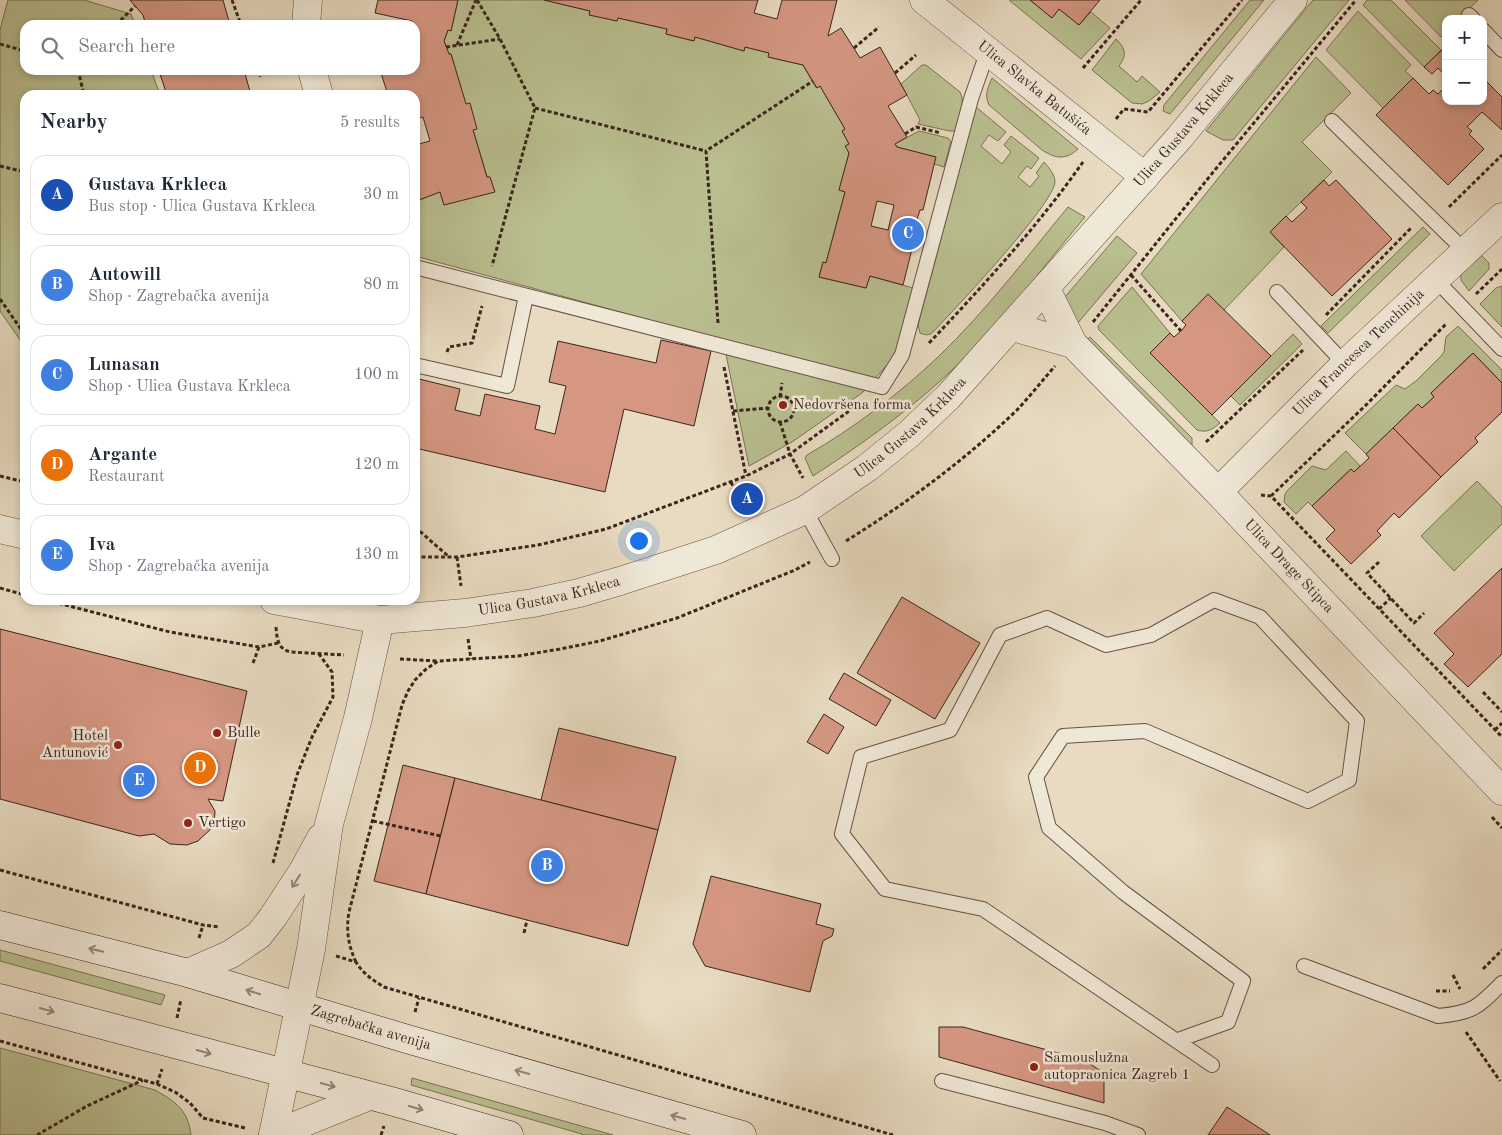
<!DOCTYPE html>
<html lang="en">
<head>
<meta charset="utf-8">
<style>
	:root { --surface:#fff; --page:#f2f2f3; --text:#1f2937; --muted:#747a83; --line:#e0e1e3; --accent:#2563eb }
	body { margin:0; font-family:"Old Standard TT",serif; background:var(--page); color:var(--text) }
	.controls { position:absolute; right:15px; top:15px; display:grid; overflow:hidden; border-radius:10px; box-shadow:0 2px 8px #0003 }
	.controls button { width:45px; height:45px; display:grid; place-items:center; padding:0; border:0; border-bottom:1px solid var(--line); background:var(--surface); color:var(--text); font:25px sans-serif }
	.you { position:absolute; left:638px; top:540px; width:18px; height:18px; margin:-12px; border:4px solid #fff; border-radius:50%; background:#1a73e8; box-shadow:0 0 0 8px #1a73e833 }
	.badge { display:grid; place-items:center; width:32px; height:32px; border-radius:50%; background:var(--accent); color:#fff; font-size:16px; font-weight:700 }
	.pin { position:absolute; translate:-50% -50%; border:2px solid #fff; box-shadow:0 1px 5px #0006 }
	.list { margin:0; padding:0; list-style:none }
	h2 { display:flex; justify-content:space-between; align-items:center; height:65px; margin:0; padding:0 20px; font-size:21px }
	h2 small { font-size:16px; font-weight:400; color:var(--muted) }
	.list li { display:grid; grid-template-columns:32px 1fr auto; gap:15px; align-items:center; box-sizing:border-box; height:80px; margin:0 10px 10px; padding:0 10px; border:1px solid var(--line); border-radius:15px }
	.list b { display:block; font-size:19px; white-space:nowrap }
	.list p { margin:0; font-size:16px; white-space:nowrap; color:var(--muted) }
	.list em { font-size:16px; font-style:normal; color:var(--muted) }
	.icon { flex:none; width:28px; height:28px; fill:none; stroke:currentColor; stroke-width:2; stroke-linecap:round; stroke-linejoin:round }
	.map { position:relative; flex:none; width:1502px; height:1135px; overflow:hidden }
	.search { position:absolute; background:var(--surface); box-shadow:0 2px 8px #0003; left:20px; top:20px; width:400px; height:55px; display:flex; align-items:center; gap:12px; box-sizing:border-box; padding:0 18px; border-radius:15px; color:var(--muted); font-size:19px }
	.panel { position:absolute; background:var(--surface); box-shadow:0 2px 8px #0003; left:20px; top:90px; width:400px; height:515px; border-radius:15px }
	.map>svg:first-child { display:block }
</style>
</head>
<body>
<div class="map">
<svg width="1502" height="1135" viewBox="0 0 1502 1135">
	<rect width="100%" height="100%" fill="#e8dbc1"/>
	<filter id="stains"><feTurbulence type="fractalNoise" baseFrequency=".004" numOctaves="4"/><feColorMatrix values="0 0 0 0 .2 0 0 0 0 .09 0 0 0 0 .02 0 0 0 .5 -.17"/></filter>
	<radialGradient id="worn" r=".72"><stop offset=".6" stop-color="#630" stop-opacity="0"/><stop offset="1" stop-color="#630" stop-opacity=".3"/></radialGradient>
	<g fill="#babf90" stroke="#7b7256">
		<polygon points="8,0 84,0 131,14 135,25 25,25 25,70 151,70 160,95 25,95 25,347 0,311 0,30"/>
		<polygon points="458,0 544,0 590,11 590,15 617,21 618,18 667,29 666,34 693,41 695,37 744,51 745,47 769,53 769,57 803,65 816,88 820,86 845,129 842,131 849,144 846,146 849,153 839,190 845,192 826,263 823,262 819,277 866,288 870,276 913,288 898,350 889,363 862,393 792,442 749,466 723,340 415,256 415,186 419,200 440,192 444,205 494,191 490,177 487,177 451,54 449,54 444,41 448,30 451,31"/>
		<polygon points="1009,0 1030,0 1052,18 1059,9 1079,25 1091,12 1110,28 1081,59"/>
		<polygon points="1250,0 1264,0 1170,114 1163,111 1164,105"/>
		<polygon points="1313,0 1349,0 1233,140 1223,140 1206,131"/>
		<polygon points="1367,0 1391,0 1441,50 1424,67 1363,5"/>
		<polygon points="1405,0 1478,0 1459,19 1446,19 1446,32 1441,37"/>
		<polygon points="1358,11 1411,65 1405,71 1413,78 1383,108 1326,50"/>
		<path d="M1116 39C1126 49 1127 55 1119 66L1137 82 1142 76 1160 92 1149 101 1142 104 1132 103 1092 70Z"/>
		<polygon points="1316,57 1351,93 1302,142 1332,172 1270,232 1284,247 1224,310 1208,295 1182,321 1141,274"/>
		<path d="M922 65H926L960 92C966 103 958 119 955 131H950L918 124 920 120 901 84Z"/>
		<path d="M992 78 1078 149C1066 160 1056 159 1042 150L989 105C984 95 988 88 992 78Z"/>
		<path d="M976 107 1006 132 998 141 989 135 981 146 1002 164 1011 152 1004 145 1011 136 1039 158 1031 169 1027 166 1018 177 1030 187 1039 176 1036 173 1044 162C1049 168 1055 174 1055 182 1054 204 953 311 933 332 929 336 925 335 920 333L918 325Z"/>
		<polygon points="919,131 948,138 951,142 944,167 934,164 935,157 897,147 895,144"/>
		<path d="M1068 207 1085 217C1038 273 994 334 938 383 900 417 856 448 813 476L805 458 807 455C854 428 899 394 938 357 986 311 1026 258 1068 207Z"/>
		<polygon points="1423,227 1430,234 1328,333 1321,326"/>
		<polygon points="1117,236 1137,253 1072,330 1064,298"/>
		<polygon points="1479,253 1489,263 1489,269 1469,291 1461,280 1461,272"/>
		<polygon points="1502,286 1502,327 1480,304 1496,288"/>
		<path d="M1132 287 1170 333 1150 353 1220 423C1212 430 1207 433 1197 430L1099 330 1098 326Z"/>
		<polygon points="1458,326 1502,370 1502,383 1473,353 1431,393 1434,397 1422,408 1418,404 1366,454 1345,433 1396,385 1405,389 1416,381 1441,356 1444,352 1446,337"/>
		<polygon points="1293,334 1302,344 1240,405 1231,396"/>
		<polygon points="1090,337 1192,438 1192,447 1086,341"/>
		<polygon points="1346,451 1360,466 1354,472 1351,469 1312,506 1308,502 1296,514 1284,502 1285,494 1287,491 1312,466 1326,470"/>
		<polygon points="1477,481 1502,507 1502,524 1454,571 1421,536"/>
		<polygon points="0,950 165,995 161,1005 0,961"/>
		<path d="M0 1048 155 1090C176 1102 188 1110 191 1135H0Z"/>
		<polygon points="412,1078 613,1135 584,1135 575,1132 411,1085"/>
	</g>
	<g fill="#d59782" stroke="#3c251d" fill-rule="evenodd">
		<polygon points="130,0 223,0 230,25 146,25 143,15"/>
		<polygon points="378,0 458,0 451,31 448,30 444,41 449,54 451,54 466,104 470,103 477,129 473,130 487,177 490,177 495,192 444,205 440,192 419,200 415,186 415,145 430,141 423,117 415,119 415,95 388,95 381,73 392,70 415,70 415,25 412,25 412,21 375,13"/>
		<path d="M544 0H758L754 13 777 19 782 0H837L828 36 841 28 860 58 880 47 907 95 888 106 907 137 895 144 897 147 936 157 923 210H920L913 232 916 233 903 285 870 276 866 288 819 277 823 262 826 263 845 192 839 190 849 153 845 146 849 144 842 131 845 129 820 86 817 88 803 65 768 57 769 53 745 47 744 51 695 37 694 41 666 34 667 29 618 18 617 21 589 15 590 11ZM877 201 894 205 888 230 871 226Z"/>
		<polygon points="1030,0 1100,0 1079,25 1059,9 1052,18"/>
		<polygon points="1446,46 1446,76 1438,68 1432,74 1424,67"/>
		<polygon points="162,70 244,70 251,95 167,95 160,74 162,73"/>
		<polygon points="1413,78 1429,94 1433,90 1438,94 1446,86 1446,101 1483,101 1483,78 1502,97 1502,130 1482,112 1467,127 1472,131 1469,134 1484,149 1448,185 1376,115"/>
		<polygon points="1324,180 1329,186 1336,180 1392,239 1332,296 1270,232 1286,216 1292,222 1307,208 1301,202"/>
		<polygon points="1208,294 1271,356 1212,415 1150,353 1170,333 1174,337 1181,331 1186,325 1182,321"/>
		<polygon points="661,340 711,351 694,426 624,409 605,492 415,448 415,378 460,389 455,410 480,416 485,394 540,406 535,429 555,434 566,386 549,382 558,341 656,363"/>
		<polygon points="1473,353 1502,383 1502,412 1475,438 1478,442 1441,477 1393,428 1418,404 1422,408 1434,397 1431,393"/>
		<polygon points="1393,428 1441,477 1399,518 1394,513 1377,531 1381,535 1351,564 1326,539 1335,530 1312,506 1351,469 1354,472 1369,458 1366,454"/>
		<polygon points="1502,568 1502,654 1468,687 1444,664 1454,654 1434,633"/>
		<polygon points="902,597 980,643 935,719 857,673"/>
		<polygon points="0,629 247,691 223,801 208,799 215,811 214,826 198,841 187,845 170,844 154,834 139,836 0,799"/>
		<polygon points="844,673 891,700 876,726 829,699"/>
		<polygon points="824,714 844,727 828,754 807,742"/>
		<polygon points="559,728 676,757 658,830 541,800"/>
		<polygon points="403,765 455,778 426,894 374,881"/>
		<polygon points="455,778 658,830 628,946 426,894"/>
		<polygon points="711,876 821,904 816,924 834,929 832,936 823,941 810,992 705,966 693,944"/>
		<polygon points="939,1027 963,1027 1084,1060 1104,1073 1104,1103 939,1057"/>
		<polygon points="1227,1107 1270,1135 1208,1135"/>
	</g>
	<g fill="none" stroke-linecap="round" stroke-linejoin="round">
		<defs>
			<g id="service">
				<polyline points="1469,15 1473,19"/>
				<polyline points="1483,30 1502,50"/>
				<polyline points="1332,121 1466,252"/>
				<polyline points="415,267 882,387 902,355 971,99 988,50"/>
				<polyline points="1436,280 1502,349"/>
				<polyline points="1277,292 1345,364"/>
				<polyline points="415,365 507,386 526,296"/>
				<polyline points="805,510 832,559"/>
				<path d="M1304 966 1438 1016C1473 1013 1478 1007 1502 983"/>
				<polyline points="1178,1040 1228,1022 1243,981 1123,892 1049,828 1036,777 1063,736 1145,731 1308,801 1349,780 1357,721 1260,617 1214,600 1151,635 1106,645 1047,618 1000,635 950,730 861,757 842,834 885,889 983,909 1212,1065"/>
				<polyline points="942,1081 1105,1123 1138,1135"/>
			</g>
			<g id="minor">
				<polyline points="306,25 308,0"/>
				<polyline points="312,70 319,95"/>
				<path id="s1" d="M1046 289 1073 344 1218 492 1502 791"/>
				<polyline points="1013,327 1073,344"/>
				<path id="s2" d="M1218 492 1345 364 1502 217"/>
			</g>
			<g id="tertiary">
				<path id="s3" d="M924 0 1145 177"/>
				<polyline points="0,529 25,535"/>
				<path id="s4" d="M274 600 380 620 465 613 533 603 579 593 620 581 716 550 805 510 867 468 909 434 948 397 1179 138 1293 0"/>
				<polyline points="188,973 231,954 259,935 273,917 303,871 321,838"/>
				<polyline points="273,1135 311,949 329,824 358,718 380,620"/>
				<polyline points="273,1135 369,1096"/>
			</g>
			<g id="secondary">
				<path id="s5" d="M0 925 188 973 407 1039 742 1135"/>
				<polyline points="0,998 391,1101 509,1135"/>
			</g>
		</defs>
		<use href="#service" stroke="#675246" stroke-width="16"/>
		<use href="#minor" stroke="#675246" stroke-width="29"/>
		<use href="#tertiary" stroke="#675246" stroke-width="29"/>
		<use href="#secondary" stroke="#3c251d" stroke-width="29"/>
		<g stroke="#3c251d" stroke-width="3" stroke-dasharray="4 2.5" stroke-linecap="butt">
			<polyline points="232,0 241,25"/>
			<polyline points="477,0 500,39 535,108 492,266"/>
			<polyline points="116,25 135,6"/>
			<polyline points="0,44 25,51"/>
			<polyline points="457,45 476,0"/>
			<polyline points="446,47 500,39"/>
			<polyline points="854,48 879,27"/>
			<polyline points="1083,68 1141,0"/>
			<polyline points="78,70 84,95"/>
			<polyline points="258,70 260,77"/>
			<polyline points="895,73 916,55"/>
			<polyline points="535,108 706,151"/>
			<polyline points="1116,119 1124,109 1148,112 1242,0"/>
			<polyline points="905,134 916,127 941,133"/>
			<polyline points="0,166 25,172"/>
			<polyline points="1449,207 1502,155"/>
			<polyline points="1131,275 1181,331"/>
			<polyline points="1476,294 1502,269"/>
			<polyline points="0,299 25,335"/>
			<polyline points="1326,315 1412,227"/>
			<polyline points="1093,322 1214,171 1356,0"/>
			<polyline points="718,323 706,151 813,81"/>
			<path d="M929 343C983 286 1038 226 1083 162"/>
			<polyline points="447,352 449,347 472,343 482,306"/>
			<polyline points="724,367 746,476"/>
			<circle cx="781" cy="409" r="13"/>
			<polyline points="780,397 782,383"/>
			<polyline points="733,411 768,408"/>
			<polyline points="780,422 790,454 803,478"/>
			<polyline points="1206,442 1303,350"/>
			<polyline points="0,476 25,482"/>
			<polyline points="731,482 743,509"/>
			<polyline points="1261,495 1271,496 1502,737"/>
			<polyline points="1271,496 1367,404 1447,323"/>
			<polyline points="415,527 448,556"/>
			<path d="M846 541C907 503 965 460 1017 410 1030 396 1042 381 1055 366"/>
			<polyline points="415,557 457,557 538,545 606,529 746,476 790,454 860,403"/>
			<polyline points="457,557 461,586"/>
			<polyline points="1379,562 1367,573 1414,623 1424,613"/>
			<polyline points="0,588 25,595"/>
			<polyline points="46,600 170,632 259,647 278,643"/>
			<polyline points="1379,609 1391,598"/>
			<path d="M276 627C277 640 278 649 291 652L344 655"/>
			<polyline points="468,639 471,659"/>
			<polyline points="400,659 437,661"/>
			<polyline points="253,663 259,647"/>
			<polyline points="1483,692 1502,712"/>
			<polyline points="1495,730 1502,723"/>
			<polyline points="1492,817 1502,828"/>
			<polyline points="373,821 441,836"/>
			<polyline points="273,863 297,775 312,737 333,697 332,672 319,654"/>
			<polyline points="0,870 203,925 220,927"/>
			<polyline points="524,933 527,920"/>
			<polyline points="199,938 203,925"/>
			<path d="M336 956 356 962C363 974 373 980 384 987L893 1135"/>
			<path d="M356 962C348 945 346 930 349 912L402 705 408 691 415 680 425 670 438 661 518 656 560 649 600 641 677 618 795 570 810 562"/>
			<polyline points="1483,969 1502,950"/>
			<polyline points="1453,975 1460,989"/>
			<polyline points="1436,991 1450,991"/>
			<polyline points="415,1012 419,998"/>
			<polyline points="177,1018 181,999"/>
			<polyline points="1466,1032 1500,1081"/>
			<polyline points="0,1041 157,1084 175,1092 190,1103 203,1118 245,1128"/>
			<polyline points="157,1084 162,1069"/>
			<polyline points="37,1135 87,1106 143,1080"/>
			<polyline points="381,1135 384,1126"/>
		</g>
		<use href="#service" stroke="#f0e8d7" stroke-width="14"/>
		<use href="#minor" stroke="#f0e8d7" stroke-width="28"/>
		<use href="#tertiary" stroke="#f0e8d7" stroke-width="28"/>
		<use href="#secondary" stroke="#f0e8d7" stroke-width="28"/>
	</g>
	<defs><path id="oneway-shaft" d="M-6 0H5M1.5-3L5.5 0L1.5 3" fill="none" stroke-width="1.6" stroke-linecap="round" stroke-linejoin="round" transform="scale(1.25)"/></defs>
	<g stroke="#96867a">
		<use href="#oneway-shaft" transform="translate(296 881) rotate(122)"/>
		<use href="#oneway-shaft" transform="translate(96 950) rotate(-166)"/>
		<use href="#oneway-shaft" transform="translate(253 992) rotate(-163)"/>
		<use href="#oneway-shaft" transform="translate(47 1010) rotate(15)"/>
		<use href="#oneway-shaft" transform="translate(204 1052) rotate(15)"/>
		<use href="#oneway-shaft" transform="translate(522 1072) rotate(-164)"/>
		<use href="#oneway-shaft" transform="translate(328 1085) rotate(15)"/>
		<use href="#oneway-shaft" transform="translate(416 1108) rotate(16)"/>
		<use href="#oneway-shaft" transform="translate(678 1117) rotate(-164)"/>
	</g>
	<g fill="#8f2418" stroke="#f0e8d7" stroke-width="2">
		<circle cx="783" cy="405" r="5"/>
		<circle cx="217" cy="733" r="5"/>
		<circle cx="118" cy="745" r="5"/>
		<circle cx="188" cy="823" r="5"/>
		<circle cx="1034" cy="1067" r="5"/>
	</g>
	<g text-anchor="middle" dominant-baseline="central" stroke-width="5" stroke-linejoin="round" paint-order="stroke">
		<g font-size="15" fill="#3c251d" stroke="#f0e8d7">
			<text stroke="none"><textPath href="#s3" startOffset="141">Ulica Slavka Batušića</textPath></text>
			<text stroke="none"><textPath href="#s4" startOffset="1089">Ulica Gustava Krkleca</textPath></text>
			<text stroke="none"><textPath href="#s2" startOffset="198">Ulica Francesca Tenchinija</textPath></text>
			<text stroke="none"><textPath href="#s4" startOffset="684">Ulica Gustava Krkleca</textPath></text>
			<text stroke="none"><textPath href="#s1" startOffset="371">Ulica Drage Stipca</textPath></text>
			<text stroke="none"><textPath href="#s4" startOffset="279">Ulica Gustava Krkleca</textPath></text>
			<text stroke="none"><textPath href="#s5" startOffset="385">Zagrebačka avenija</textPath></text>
		</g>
		<g font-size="15" fill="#3c251d" stroke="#f0e8d7" text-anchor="start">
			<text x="793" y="405">Nedovršena forma</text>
			<text x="227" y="733">Bulle</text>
			<text x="108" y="736" text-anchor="end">Hotel<tspan x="108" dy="17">Antunović</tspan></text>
			<text x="198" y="823">Vertigo</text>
			<text x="1044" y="1058">Samouslužna<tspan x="1044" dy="17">autopraonica Zagreb 1</tspan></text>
		</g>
	</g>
	<rect width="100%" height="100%" filter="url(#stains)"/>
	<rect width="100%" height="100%" fill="url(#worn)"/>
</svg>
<div class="controls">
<button>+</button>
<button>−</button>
</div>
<div class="you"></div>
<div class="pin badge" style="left:747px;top:499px;background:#1a4fb4">A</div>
<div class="pin badge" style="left:547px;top:866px;background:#3f7fe0">B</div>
<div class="pin badge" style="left:908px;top:234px;background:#3f7fe0">C</div>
<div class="pin badge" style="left:200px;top:768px;background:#e8710a">D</div>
<div class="pin badge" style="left:139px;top:781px;background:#3f7fe0">E</div>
<div class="search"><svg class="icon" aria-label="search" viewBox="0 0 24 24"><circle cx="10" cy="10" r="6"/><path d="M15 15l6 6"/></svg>Search here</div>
<section class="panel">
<h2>Nearby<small>5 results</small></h2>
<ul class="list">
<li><span class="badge" style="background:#1a4fb4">A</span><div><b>Gustava Krkleca</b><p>Bus stop · Ulica Gustava Krkleca</p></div><em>30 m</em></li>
<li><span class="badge" style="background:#3f7fe0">B</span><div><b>Autowill</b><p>Shop · Zagrebačka avenija</p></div><em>80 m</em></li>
<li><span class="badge" style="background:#3f7fe0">C</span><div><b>Lunasan</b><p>Shop · Ulica Gustava Krkleca</p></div><em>100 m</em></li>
<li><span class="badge" style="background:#e8710a">D</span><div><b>Argante</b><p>Restaurant</p></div><em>120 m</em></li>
<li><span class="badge" style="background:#3f7fe0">E</span><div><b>Iva</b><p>Shop · Zagrebačka avenija</p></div><em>130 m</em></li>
</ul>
</section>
</div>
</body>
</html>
